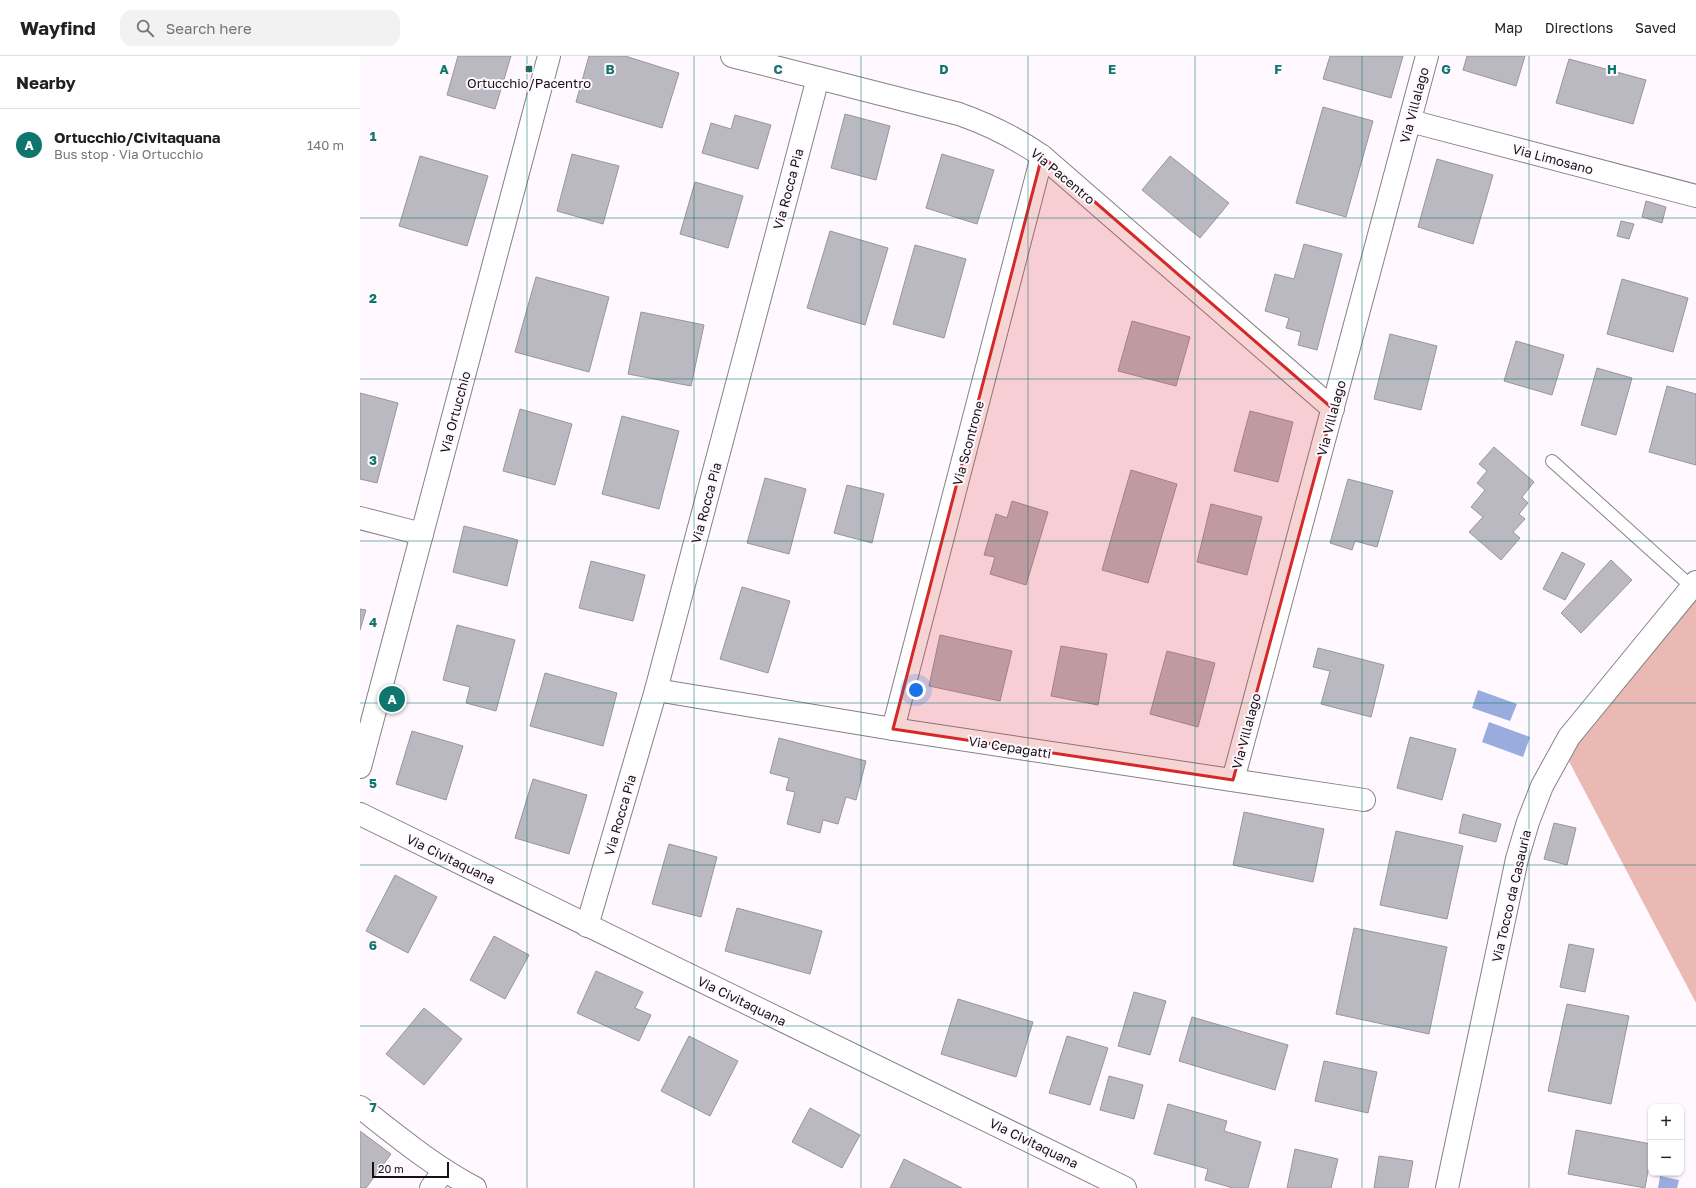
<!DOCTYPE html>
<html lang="en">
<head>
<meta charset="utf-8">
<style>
	:root { --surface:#fff; --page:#f2f2f2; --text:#202124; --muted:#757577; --line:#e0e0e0; --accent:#0f766e }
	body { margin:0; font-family:"Golos Text",sans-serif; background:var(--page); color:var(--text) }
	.controls { position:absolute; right:12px; bottom:12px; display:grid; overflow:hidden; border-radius:8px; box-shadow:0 1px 3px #0004 }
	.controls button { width:36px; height:36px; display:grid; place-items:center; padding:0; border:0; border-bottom:1px solid var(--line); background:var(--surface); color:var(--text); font:20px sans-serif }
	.scale { position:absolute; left:12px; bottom:10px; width:77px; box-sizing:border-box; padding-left:4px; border:2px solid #141214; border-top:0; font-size:11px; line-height:14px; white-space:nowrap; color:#141214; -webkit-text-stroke:3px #fff8ff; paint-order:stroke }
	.you { position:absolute; left:556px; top:634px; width:14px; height:14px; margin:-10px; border:3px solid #fff; border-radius:50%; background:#1a73e8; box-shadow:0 0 0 6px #1a73e833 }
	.badge { display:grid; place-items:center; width:26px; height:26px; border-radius:50%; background:var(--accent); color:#fff; font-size:13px; font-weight:700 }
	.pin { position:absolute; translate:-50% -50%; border:2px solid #fff; box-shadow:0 1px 4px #0006 }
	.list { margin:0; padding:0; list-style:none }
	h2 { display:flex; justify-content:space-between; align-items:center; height:52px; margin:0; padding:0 16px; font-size:17px }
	h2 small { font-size:13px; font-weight:400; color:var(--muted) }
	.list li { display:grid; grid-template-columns:26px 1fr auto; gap:12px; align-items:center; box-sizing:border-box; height:72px; padding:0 16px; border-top:1px solid var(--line) }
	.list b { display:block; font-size:15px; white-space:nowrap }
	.list p { margin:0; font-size:13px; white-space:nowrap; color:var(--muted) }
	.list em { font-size:13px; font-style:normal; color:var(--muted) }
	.icon { flex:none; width:22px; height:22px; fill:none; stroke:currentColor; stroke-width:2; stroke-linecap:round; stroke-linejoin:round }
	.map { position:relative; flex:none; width:1336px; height:1132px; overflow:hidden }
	header { display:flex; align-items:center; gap:24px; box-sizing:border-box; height:56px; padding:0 20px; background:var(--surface); border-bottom:1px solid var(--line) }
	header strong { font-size:19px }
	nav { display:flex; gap:22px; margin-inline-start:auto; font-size:14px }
	.search { width:280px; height:36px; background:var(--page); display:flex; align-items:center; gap:10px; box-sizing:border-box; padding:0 14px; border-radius:12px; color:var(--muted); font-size:15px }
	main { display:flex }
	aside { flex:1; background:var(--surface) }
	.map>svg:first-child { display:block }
</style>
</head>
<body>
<header>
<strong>Wayfind</strong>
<div class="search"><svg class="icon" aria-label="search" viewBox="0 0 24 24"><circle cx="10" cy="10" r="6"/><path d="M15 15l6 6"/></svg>Search here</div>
<nav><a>Map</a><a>Directions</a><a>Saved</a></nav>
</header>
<main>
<aside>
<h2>Nearby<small></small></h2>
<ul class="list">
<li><span class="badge">A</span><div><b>Ortucchio/Civitaquana</b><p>Bus stop · Via Ortucchio</p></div><em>140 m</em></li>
</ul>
</aside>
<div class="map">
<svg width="1336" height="1132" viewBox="0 0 1336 1132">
	<rect width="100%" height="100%" fill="#fff8ff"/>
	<polygon fill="#ebb9b3" points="1336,527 1336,947 1202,692"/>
	<g fill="#99acdd">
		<polygon points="1118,634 1157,648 1150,665 1112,652"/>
		<polygon points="1129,666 1170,681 1163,701 1122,686"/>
		<polygon points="1300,1120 1319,1124 1317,1132 1298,1132"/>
	</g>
	<g fill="#bab8c0" stroke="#98969d">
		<polygon points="98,0 151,0 135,53 87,39"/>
		<polygon points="229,0 265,0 319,17 302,72 216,46"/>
		<polygon points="970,0 1043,0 1031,42 963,23"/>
		<polygon points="1107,0 1165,0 1156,30 1103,14"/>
		<polygon points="1209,3 1286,24 1273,68 1196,47"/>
		<polygon points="963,51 1013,65 986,161 936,147"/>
		<polygon points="485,58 530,70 516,124 471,112"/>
		<polygon points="375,59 411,69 398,113 342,97 351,67 371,73"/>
		<polygon points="212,98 259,110 243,168 197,155"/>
		<polygon points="582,98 634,114 617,168 566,152"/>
		<polygon points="60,100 128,120 107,190 39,170"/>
		<polygon points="810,100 869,147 840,182 782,134"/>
		<polygon points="1077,103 1133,119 1113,188 1058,171"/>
		<polygon points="335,126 383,140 368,192 320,178"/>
		<polygon points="1286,145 1306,151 1302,167 1282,161"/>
		<polygon points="1261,165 1274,168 1269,183 1257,180"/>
		<polygon points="470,175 528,192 505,269 447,252"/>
		<polygon points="944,188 982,198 957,294 938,289 941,276 926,272 929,262 905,255 915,218 934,223"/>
		<polygon points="555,189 606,203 584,282 533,268"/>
		<polygon points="176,221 249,241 229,316 155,296"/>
		<polygon points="1262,223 1328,242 1313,296 1247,278"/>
		<polygon points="281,256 344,269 331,330 268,318"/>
		<polygon points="772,265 830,281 816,330 758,315"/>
		<polygon points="1030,278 1077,290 1061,354 1014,343"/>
		<polygon points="1156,285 1204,299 1192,339 1144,325"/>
		<polygon points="1237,312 1272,322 1256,379 1221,369"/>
		<polygon points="1307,330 1336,338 1336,409 1289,396"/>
		<polygon points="0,337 38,347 17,427 0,423"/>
		<polygon points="160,353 212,368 195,429 143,415"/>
		<polygon points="890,355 933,366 918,426 874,415"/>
		<polygon points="262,360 319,375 299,453 242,438"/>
		<polygon points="1134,391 1174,426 1162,441 1168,447 1159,458 1165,463 1153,476 1160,482 1141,504 1109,476 1123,461 1111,451 1125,434 1117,427 1127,415 1119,408"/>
		<polygon points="771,414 817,428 788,527 742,514"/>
		<polygon points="405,422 446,433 429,498 387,487"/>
		<polygon points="988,423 1033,435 1017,491 995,485 992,494 970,487"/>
		<polygon points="487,429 524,438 512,487 474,477"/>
		<polygon points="652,445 688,456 666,529 630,518 635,501 624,499 636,458 647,462"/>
		<polygon points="851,448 902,461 887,519 837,506"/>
		<polygon points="104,470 158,484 147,530 93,516"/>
		<polygon points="1202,496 1225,508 1205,544 1183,533"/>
		<polygon points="1251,504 1272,524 1221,577 1201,557"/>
		<polygon points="231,505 285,519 273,565 219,552"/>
		<polygon points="382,531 430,545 408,617 360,603"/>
		<polygon points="0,553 6,554 0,574"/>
		<polygon points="97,569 155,584 136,655 106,647 110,631 83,624"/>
		<polygon points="580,579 652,595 640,645 569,630"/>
		<polygon points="701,590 747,598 738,649 691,640"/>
		<polygon points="958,592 1024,609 1011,661 961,648 970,615 953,611"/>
		<polygon points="807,595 855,607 838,671 790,658"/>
		<polygon points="185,617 257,637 243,690 170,670"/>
		<polygon points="52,675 103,690 86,744 36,728"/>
		<polygon points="1050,681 1096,693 1082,744 1037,732"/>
		<polygon points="419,682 506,705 496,744 486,741 478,768 463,764 460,777 427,768 435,736 426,734 429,722 410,717"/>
		<polygon points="173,723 227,739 209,798 155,782"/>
		<polygon points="884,756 964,773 953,826 873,809"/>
		<polygon points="1103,758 1141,768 1136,786 1099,777"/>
		<polygon points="1194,767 1216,772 1207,809 1184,803"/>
		<polygon points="1036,775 1103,790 1087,863 1020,849"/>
		<polygon points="309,788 357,801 341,861 292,848"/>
		<polygon points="35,819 77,841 48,897 6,875"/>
		<polygon points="377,852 462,875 450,918 365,895"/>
		<polygon points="994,872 1087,891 1069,978 976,958"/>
		<polygon points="134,880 169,899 145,943 110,924"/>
		<polygon points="1209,888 1234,893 1225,936 1200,931"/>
		<polygon points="236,915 283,936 275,952 291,959 279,985 217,957"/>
		<polygon points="774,936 806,945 790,999 758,990"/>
		<polygon points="598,943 673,966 656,1021 581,998"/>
		<polygon points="1207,948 1269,960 1251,1048 1188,1035"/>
		<polygon points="64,952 102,983 64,1029 26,998"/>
		<polygon points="832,961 928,989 915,1034 819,1005"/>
		<polygon points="329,980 378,1005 350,1060 301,1035"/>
		<polygon points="707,980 748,992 730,1049 689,1037"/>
		<polygon points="964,1005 1017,1016 1008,1057 955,1045"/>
		<polygon points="749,1020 783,1029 774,1063 740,1054"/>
		<polygon points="808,1048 867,1065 864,1075 901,1086 888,1132 873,1132 845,1124 848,1113 794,1098"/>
		<polygon points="450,1052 500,1079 482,1112 432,1086"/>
		<polygon points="1216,1074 1291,1088 1291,1098 1285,1132 1208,1118"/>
		<polygon points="0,1075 31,1098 6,1132 0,1132"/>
		<polygon points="935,1093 978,1103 971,1132 927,1132"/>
		<polygon points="1019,1100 1053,1105 1048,1132 1014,1132"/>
		<polygon points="544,1103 602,1132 530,1132"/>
	</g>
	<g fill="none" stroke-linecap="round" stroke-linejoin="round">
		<defs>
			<polyline id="lane" points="1192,405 1332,531"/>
			<g id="street">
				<path d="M372 0 599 58C630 69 656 82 682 100L973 353"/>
				<polyline points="1050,65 1336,140"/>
				<polyline points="0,462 62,478"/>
				<polyline points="296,634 533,673 1004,744"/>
				<polyline points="533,673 682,100"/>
				<polyline points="873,724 1067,0"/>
				<polyline points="0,758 765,1132"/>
				<polyline points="227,870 296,634 458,22"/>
				<polyline points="71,1132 84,1115"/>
				<polyline points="1087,1132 1157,803 1168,766 1182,730 1209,681 1336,526"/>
			</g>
			<g id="secondary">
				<polyline points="0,711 189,0"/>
				<path d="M0 1051C37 1080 73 1110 115 1132"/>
			</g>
		</defs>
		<use href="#lane" stroke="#868186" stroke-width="14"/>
		<use href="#street" stroke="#868186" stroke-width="24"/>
		<use href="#secondary" stroke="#868186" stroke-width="24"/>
		<use href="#lane" stroke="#fff" stroke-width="12"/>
		<use href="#street" stroke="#fff" stroke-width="22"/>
		<use href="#secondary" stroke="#fff" stroke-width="22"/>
	</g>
	<path fill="#d62828" fill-opacity="0.2" stroke="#d62828" stroke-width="3" stroke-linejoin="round" d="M682 100 973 353 873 724 533 673Z"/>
	<path fill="none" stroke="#0f766e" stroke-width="1" stroke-opacity="0.55" d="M167 0V1132M334 0V1132M501 0V1132M668 0V1132M835 0V1132M1002 0V1132M1169 0V1132M0 162H1336M0 323H1336M0 485H1336M0 647H1336M0 809H1336M0 970H1336"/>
	<rect fill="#246a5e" stroke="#fff8ff" stroke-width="1.5" x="165" y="9" width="8" height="8" rx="2"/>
	<g text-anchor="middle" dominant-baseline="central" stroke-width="4" stroke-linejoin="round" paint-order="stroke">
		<g font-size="13" fill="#141214" stroke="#fff8ff">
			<text x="169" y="27">Ortucchio/Pacentro</text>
		</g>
		<g font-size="13" fill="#141214" stroke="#fff8ff">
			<text transform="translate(1054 49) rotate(-75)">Via Villalago</text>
			<text transform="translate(1193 103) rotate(15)">Via Limosano</text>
			<text transform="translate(703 120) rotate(40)">Via Pacentro</text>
			<text transform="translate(428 133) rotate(-75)">Via Rocca Pia</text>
			<text transform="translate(95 356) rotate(-75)">Via Ortucchio</text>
			<text transform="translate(971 362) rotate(-75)">Via Villalago</text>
			<text transform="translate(608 387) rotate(-75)">Via Scontrone</text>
			<text transform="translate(346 447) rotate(-75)">Via Rocca Pia</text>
			<text transform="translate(886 675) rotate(-75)">Via Villalago</text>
			<text transform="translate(650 691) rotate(9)">Via Cepagatti</text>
			<text transform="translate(260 759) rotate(-74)">Via Rocca Pia</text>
			<text transform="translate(91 803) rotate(26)">Via Civitaquana</text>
			<text transform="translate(1151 840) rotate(-77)">Via Tocco da Casauria</text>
			<text transform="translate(382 945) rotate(26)">Via Civitaquana</text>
			<text transform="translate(674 1087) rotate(26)">Via Civitaquana</text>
		</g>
	</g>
	<g font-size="13" text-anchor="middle" font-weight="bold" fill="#0f766e" stroke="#fff8ff" stroke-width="4" stroke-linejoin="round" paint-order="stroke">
		<text x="84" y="18">A</text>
		<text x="250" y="18">B</text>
		<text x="418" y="18">C</text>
		<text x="584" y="18">D</text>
		<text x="752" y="18">E</text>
		<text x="918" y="18">F</text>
		<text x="1086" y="18">G</text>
		<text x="1252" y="18">H</text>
		<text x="13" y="85">1</text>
		<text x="13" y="247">2</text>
		<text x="13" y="409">3</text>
		<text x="13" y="571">4</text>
		<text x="13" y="732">5</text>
		<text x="13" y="894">6</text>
		<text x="13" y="1056">7</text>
	</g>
</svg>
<div class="controls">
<button>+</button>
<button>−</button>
</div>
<div class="scale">20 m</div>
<div class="you"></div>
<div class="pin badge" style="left:32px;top:643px">A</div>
</div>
</main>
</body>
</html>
